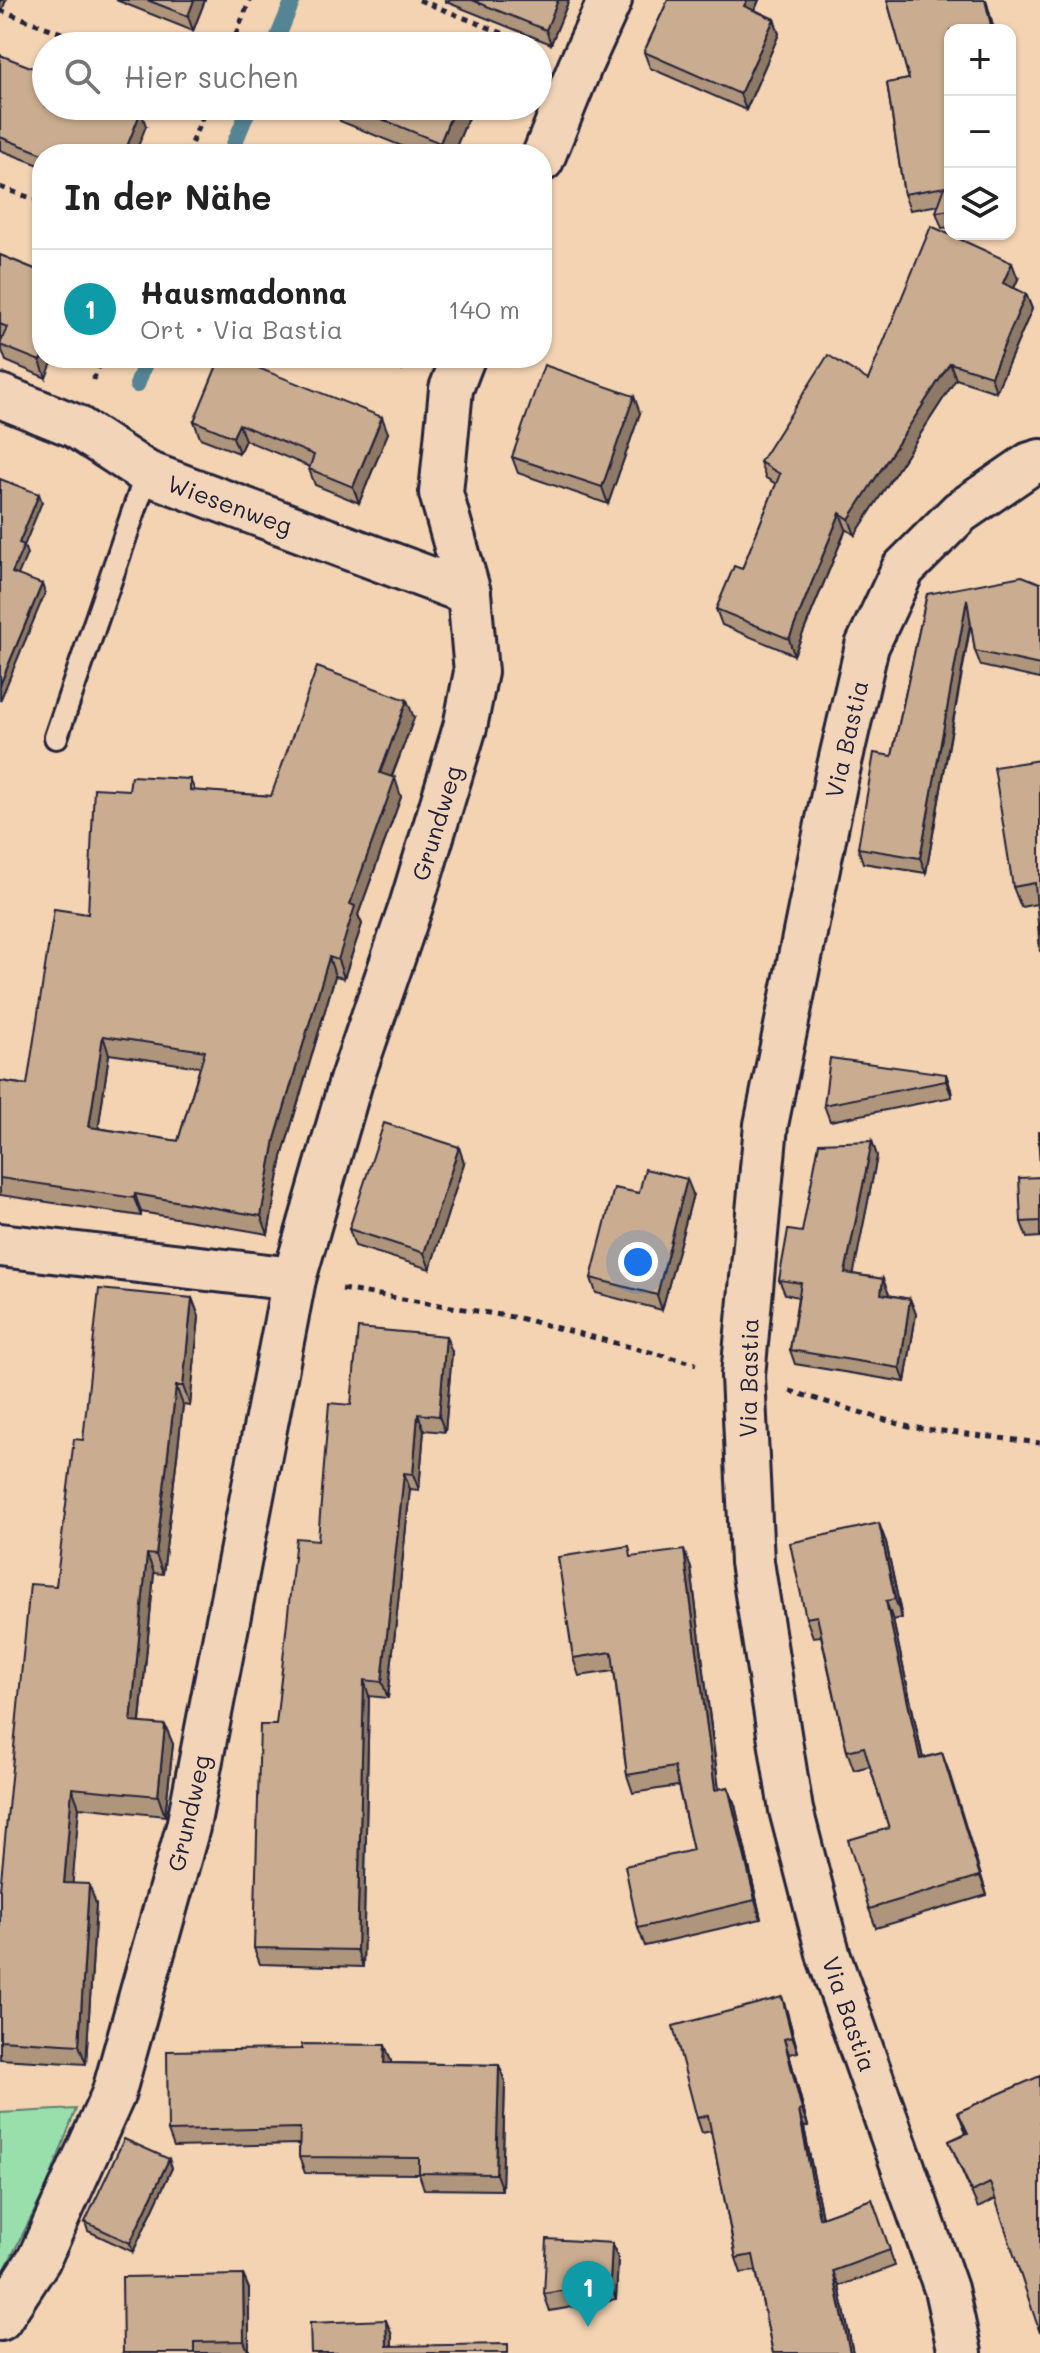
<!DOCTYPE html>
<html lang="de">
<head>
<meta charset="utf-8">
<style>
	:root { --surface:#fff; --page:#f6f6f6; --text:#222; --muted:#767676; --line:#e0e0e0; --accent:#db2777 }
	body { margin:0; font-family:Mali,sans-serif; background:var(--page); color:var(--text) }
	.controls { position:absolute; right:24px; top:24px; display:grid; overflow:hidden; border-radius:16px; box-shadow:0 2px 6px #0004 }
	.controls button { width:72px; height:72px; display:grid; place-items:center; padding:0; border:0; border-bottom:2px solid var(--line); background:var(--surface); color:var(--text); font:40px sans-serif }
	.you { position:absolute; left:638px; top:1262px; width:28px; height:28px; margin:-20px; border:6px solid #fff; border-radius:50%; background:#1a73e8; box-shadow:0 0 0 12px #1a73e833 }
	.badge { display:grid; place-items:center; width:52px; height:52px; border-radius:50%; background:var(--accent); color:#fff; font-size:26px; font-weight:700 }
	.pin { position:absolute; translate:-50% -66px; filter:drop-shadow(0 2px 4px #0008) }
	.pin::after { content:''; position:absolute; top:42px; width:28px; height:24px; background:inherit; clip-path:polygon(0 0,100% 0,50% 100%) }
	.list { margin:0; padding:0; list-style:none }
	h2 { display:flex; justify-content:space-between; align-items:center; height:104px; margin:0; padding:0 32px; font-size:34px }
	h2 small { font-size:26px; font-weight:400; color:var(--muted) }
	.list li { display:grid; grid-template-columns:52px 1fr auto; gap:24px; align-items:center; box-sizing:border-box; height:120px; padding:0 32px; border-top:2px solid var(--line) }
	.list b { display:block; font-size:30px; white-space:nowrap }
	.list p { margin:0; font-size:26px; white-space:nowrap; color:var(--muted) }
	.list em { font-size:26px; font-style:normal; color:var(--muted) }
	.icon { flex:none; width:44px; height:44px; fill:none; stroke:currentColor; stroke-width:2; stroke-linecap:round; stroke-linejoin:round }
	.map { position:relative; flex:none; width:1040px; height:2353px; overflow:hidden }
	.search { position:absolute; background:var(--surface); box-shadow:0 2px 6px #0004; left:32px; top:32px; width:520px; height:88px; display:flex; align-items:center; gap:20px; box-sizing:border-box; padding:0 28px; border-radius:44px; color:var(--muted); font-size:30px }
	.panel { position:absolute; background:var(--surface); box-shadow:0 2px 6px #0004; left:32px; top:144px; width:520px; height:224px; border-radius:32px }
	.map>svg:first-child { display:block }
</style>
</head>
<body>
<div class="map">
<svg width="1040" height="2353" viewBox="0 0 1040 2353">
	<rect width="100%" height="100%" fill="#f3d3b2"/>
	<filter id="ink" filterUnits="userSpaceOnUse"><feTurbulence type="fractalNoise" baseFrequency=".0125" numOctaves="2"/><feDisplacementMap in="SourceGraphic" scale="16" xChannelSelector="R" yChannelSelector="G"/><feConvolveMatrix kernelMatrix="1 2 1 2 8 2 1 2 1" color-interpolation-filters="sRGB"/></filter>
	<g filter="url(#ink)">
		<polygon fill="#99dfac" stroke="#5e8074" stroke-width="2" points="76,2109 47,2186 0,2279 0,2113"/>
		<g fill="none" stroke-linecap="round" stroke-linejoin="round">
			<g stroke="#548594" stroke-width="16">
				<polyline points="274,46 293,0"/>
				<polyline points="230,154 250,106"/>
				<polyline points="137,385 147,358"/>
			</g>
			<defs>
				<polyline id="lane" points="56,737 147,473"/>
				<g id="street">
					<polyline points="542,160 581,64 610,0"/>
					<polyline points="0,396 75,426 147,473 469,593"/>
					<polyline points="0,1245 294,1279"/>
					<polyline points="0,2319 39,2259 113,2095 188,1827 294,1279 351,1081 411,906 465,727 476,672 469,593 441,493 451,389 463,358"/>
					<polyline points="960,2353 946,2289 829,1957 791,1810 752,1562 743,1376 766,1125 837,775 867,646 903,569 960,512 1030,464 1040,461"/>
				</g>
			</defs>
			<use href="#lane" stroke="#22223b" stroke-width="28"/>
			<use href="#street" stroke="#22223b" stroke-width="48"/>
			<g stroke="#22223b" stroke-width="5" stroke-dasharray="6 6" stroke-linecap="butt">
				<polyline points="419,0 535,46"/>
				<polyline points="0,10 96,46"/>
				<polyline points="231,46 250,0"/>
				<polyline points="187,154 207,106"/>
				<polyline points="0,187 42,202"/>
				<polyline points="375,358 406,370"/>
				<polyline points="93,380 103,358"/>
				<polyline points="342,1289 519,1318 696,1364"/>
				<polyline points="790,1391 909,1427 1040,1443"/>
			</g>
			<use href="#lane" stroke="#f2d4b8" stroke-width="22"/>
			<use href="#street" stroke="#f2d4b8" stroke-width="42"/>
		</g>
		<g fill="#ae957c" stroke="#22223b" stroke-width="2" fill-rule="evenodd">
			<polygon points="116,0 205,0 193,31"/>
			<polygon points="445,0 569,0 551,44 446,2"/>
			<polygon points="668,0 759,0 755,10 774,19 779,34 746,110 650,68 644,52"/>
			<polygon points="887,0 986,0 994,30 950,30 950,227 942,228 936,212 939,205 910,210 904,194 887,83 909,79"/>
			<polygon points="0,55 146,126 42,154 42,166 0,150"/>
			<polygon points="334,106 473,106 453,154 421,154 340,121"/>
			<polygon points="0,255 42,272 46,378 6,361 0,345 3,339 0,337"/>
			<polygon points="1018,279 1014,288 1026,294 1032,309 996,392 956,379 855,535 846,529 794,655 722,625 716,609 742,569 776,484 766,478 760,462 868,380"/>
			<polygon points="640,413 608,504 518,473 512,457"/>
			<polygon points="194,421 388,433 359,503 315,485 309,469 310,467 245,440 239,453 200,438"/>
			<polygon points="1040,583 1040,679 981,666 975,651 971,623 926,873 863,863 858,848 892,756 927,594"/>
			<path d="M414 718 392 777 401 797 358 915 362 924 344 978 335 976 282 1157 268 1234 141 1212V1216L0 1195V1081L27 1085 88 914 129 790 190 779 195 791 271 796ZM109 1054 200 1067 178 1141 98 1128Z"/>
			<polygon points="1040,760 1037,904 1021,907 1013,887"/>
			<polygon points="946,1074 951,1090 952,1097 830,1121 824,1105"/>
			<polygon points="872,1141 877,1156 853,1274 883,1279 888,1295 910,1299 916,1314 905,1382 795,1364 790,1350 798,1297 785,1294 779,1280 802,1232"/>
			<polygon points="464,1163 430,1269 355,1246 349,1229"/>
			<polygon points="1040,1177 1040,1237 1027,1238 1021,1222"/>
			<polygon points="639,1193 693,1194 662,1310 596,1293 591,1278"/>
			<polygon points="192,1298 199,1317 190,1406 183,1405 163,1574 154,1573 140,1723 173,1744 165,1816 79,1807 72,1883 96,1904 86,2064 0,2059 0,1890 83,1440"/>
			<polygon points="452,1352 445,1432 424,1430 419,1490 410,1489 388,1698 369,1696 363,1967 260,1964 254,1948 276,1725 351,1405"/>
			<polygon points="886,1542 902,1618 893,1620 923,1758 942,1753 987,1895 876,1928 869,1909 889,1828 870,1766 854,1770 847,1751 821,1636 813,1637 806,1618"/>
			<polygon points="633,1557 691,1568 719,1789 728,1787 735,1805 761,1919 645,1946 638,1928 693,1850 678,1786 633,1793 627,1775 614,1671 579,1676 573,1658"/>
			<polygon points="782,1997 787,2012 798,2052 789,2054 808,2126 804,2127 822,2217 872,2199 895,2266 839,2286 853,2353 773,2353 756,2271 741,2273 736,2258 711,2131 702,2133 697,2118"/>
			<polygon points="391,2061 391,2063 499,2065 505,2082 502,2190 424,2189 419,2174 305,2173 299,2157 299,2144 174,2147 168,2131"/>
			<polygon points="1040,2076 996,2199 978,2208 949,2141 966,2133 958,2112"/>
			<polygon points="169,2159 172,2168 133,2252 88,2231 85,2222"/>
			<polygon points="612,2243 618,2259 616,2299 550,2311 544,2294"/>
			<polygon points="243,2275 249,2289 249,2353 123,2353"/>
		</g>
		<g fill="#8d7965" stroke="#22223b" stroke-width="2">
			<polygon points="0,0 6,0 0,16"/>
			<polygon points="194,0 205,0 193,31 188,16"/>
			<polygon points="558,0 569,0 551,44 546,30"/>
			<polygon points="747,0 759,0 750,21 744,6"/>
			<polygon points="985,0 986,0 994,30 991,25"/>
			<polygon points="774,19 779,34 746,110 740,94"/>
			<polygon points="455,106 473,106 453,154 444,154 440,143"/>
			<polygon points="141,111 146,126 135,154 124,154"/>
			<polygon points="1012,263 1018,279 1009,299 1003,283"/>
			<polygon points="1026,294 1032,309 996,392 991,376"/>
			<polygon points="42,356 42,358 54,358 46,378 40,361"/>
			<polygon points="950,363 956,379 855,535 849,519"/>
			<polygon points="634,396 640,413 608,504 602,487"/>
			<polygon points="382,417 388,433 359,503 353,487"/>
			<polygon points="239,424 245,440 239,453 233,437"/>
			<polygon points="39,494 42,502 24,546 27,554 15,582 12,573 19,543"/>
			<polygon points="840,513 846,529 794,655 789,639"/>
			<polygon points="42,584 45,593 0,701 0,685"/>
			<polygon points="967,599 972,614 926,873 920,858"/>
			<polygon points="407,700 414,718 386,791 380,773"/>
			<polygon points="395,778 401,797 358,915 362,924 344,978 338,960 350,904"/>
			<polygon points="329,957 335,976 282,1157 268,1234 261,1216 275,1139"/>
			<polygon points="103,1036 109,1054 96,1145 89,1127"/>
			<polygon points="946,1074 951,1090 952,1097 946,1081"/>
			<polygon points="872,1141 877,1156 851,1287 845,1273"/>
			<polygon points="459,1147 464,1163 430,1269 424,1253"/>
			<polygon points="687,1179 693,1194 662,1310 657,1295"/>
			<polygon points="135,1194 141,1212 141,1216 134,1198"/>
			<polygon points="883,1279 889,1294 886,1309 881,1294"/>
			<polygon points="192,1298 199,1317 190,1406 183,1386"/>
			<polygon points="910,1299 916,1314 905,1382 900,1368"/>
			<polygon points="446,1336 452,1352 445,1432 439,1416"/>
			<polygon points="176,1386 183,1405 163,1574 156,1555"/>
			<polygon points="418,1414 424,1430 419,1490 413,1474"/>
			<polygon points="404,1473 410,1489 388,1698 382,1682"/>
			<polygon points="879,1523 886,1542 902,1618 895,1599"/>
			<polygon points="684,1550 691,1568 721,1808 715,1790"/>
			<polygon points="147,1554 154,1573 138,1741 131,1722"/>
			<polygon points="886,1601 893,1620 927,1778 920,1759"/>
			<polygon points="364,1680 369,1696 363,1967 357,1950"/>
			<polygon points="165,1725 173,1744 165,1816 158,1796"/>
			<polygon points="942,1753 949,1772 987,1895 980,1876"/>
			<polygon points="728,1787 735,1805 761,1919 755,1900"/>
			<polygon points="72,1788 79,1807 71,1902 64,1883"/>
			<polygon points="89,1884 96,1904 86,2064 79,2045"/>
			<polygon points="782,1997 787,2012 798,2052 792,2037"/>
			<polygon points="784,2039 789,2054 808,2126 802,2110"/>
			<polygon points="385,2045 391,2061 390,2079 384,2063"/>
			<polygon points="499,2065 505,2082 502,2190 496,2174"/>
			<polygon points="799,2111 804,2127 825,2233 819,2218"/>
			<polygon points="169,2159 172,2168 133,2252 130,2243"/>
			<polygon points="612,2243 618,2259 616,2299 610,2283"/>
			<polygon points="833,2271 839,2286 853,2353 850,2353"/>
			<polygon points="243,2275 249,2289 249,2353 244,2341"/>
			<polygon points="386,2320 392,2335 392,2353 387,2346"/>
		</g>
		<g fill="#caad90" stroke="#22223b" stroke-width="2" fill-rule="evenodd">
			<polygon points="147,0 194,0 188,16"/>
			<polygon points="472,0 558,0 546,30"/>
			<polygon points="668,0 747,0 744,6 774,19 740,94 644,52"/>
			<polygon points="887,0 985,0 991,25 979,28 979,30 950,30 950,210 936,212 945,187 904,194 887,83 909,79"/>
			<polygon points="359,32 394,46 353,46"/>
			<polygon points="0,55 46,73 46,106 127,106 141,111 124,154 43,154 0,137"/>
			<polygon points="350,106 455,106 440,143"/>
			<polygon points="931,226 1012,263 1003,283 1026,294 991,376 950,363 849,519 840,513 789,639 716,609 734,566 742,569 780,474 760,462 828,355 868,380"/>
			<polygon points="0,255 42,272 42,356 40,361 0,345 7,327 0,324"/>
			<polygon points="220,358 233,358 382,417 353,487 309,469 314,455 239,424 233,437 194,421"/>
			<polygon points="544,365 634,396 602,487 512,457"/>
			<polygon points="0,479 39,494 19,543 24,545 12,573 42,584 0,685"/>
			<polygon points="1022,576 1040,583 1040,665 975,651 967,599 920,858 858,848 874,753 892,756 927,594"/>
			<path d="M317 667 407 700 380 773 395 778 350 904 355 906 338 960 329 957 275 1139 261 1216 135 1194 134 1198 0 1178V1081L27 1085 54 909 88 914 94 788 129 790 131 776 190 779V790L271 796ZM103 1036 205 1051 178 1141 89 1127Z"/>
			<polygon points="1040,760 1040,952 1035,883 1013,887 994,767"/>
			<polygon points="830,1058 946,1074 946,1081 824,1105"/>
			<polygon points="384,1123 459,1147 424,1253 349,1229"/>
			<polygon points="1038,1132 1040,1132 1040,1168"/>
			<polygon points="872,1141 845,1273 883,1279 881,1294 910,1299 900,1368 790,1350 801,1283 779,1280 788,1230 802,1232 819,1143"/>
			<polygon points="645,1169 687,1179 657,1295 591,1278 614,1188 639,1193"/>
			<polygon points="1040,1177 1040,1221 1021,1222 1019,1178"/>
			<polygon points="99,1289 192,1298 183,1386 176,1386 156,1555 147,1554 131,1722 165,1725 158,1796 72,1788 64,1883 89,1884 79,2045 0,2040 0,1890 30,1584 56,1586 74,1439 83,1440"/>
			<polygon points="358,1328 446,1336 439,1416 418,1414 413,1474 404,1473 382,1682 364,1680 357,1950 254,1948 260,1725 276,1725 296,1538 318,1540 329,1403 351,1405"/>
			<polygon points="879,1523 895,1599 886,1601 920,1759 942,1753 980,1876 869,1909 848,1840 889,1828 864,1747 847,1751 817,1616 806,1618 790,1543"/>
			<polygon points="629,1546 631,1557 684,1550 715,1790 728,1787 755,1900 638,1928 625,1866 693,1850 674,1767 627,1775 612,1652 573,1658 558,1557"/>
			<polygon points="782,1997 792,2037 784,2039 802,2110 799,2111 819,2218 872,2199 890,2250 833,2271 850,2353 773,2353 753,2255 736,2258 708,2115 697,2118 673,2026"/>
			<polygon points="302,2044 385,2045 384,2063 499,2065 496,2174 419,2173 419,2158 299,2157 300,2128 168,2131 167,2051 302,2049"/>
			<polygon points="1040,2076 1040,2333 990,2183 972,2192 949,2141 968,2133 958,2112"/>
			<polygon points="124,2139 169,2159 130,2243 85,2222"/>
			<polygon points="547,2239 612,2243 610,2283 544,2294"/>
			<polygon points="243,2275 244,2341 194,2342 194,2353 123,2353 122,2277"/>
			<polygon points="386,2320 387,2346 508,2344 508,2353 311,2353 310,2323"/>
		</g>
	</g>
	<g text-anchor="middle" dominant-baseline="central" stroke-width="7" stroke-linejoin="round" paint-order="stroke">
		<g font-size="24" fill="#22223b" stroke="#f2d4b8">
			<text transform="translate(230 504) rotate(20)">Wiesenweg</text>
			<text transform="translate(846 739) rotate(-77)">Via Bastia</text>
			<text transform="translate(436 823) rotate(-73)">Grundweg</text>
			<text transform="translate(748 1378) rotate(-89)">Via Bastia</text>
			<text transform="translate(188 1813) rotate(-77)">Grundweg</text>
			<text transform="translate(850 2014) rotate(71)">Via Bastia</text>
		</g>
	</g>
</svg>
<div class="controls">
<button>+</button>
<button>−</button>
<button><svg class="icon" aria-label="layers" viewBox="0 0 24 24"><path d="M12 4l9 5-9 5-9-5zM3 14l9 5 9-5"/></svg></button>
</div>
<div class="you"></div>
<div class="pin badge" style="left:588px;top:2327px;background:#0f9aa8">1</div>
<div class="search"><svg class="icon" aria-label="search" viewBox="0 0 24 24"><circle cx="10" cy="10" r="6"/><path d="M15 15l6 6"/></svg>Hier suchen</div>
<section class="panel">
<h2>In der Nähe<small></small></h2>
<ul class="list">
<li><span class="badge" style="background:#0f9aa8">1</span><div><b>Hausmadonna</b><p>Ort · Via Bastia</p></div><em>140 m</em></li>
</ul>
</section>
</div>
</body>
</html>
